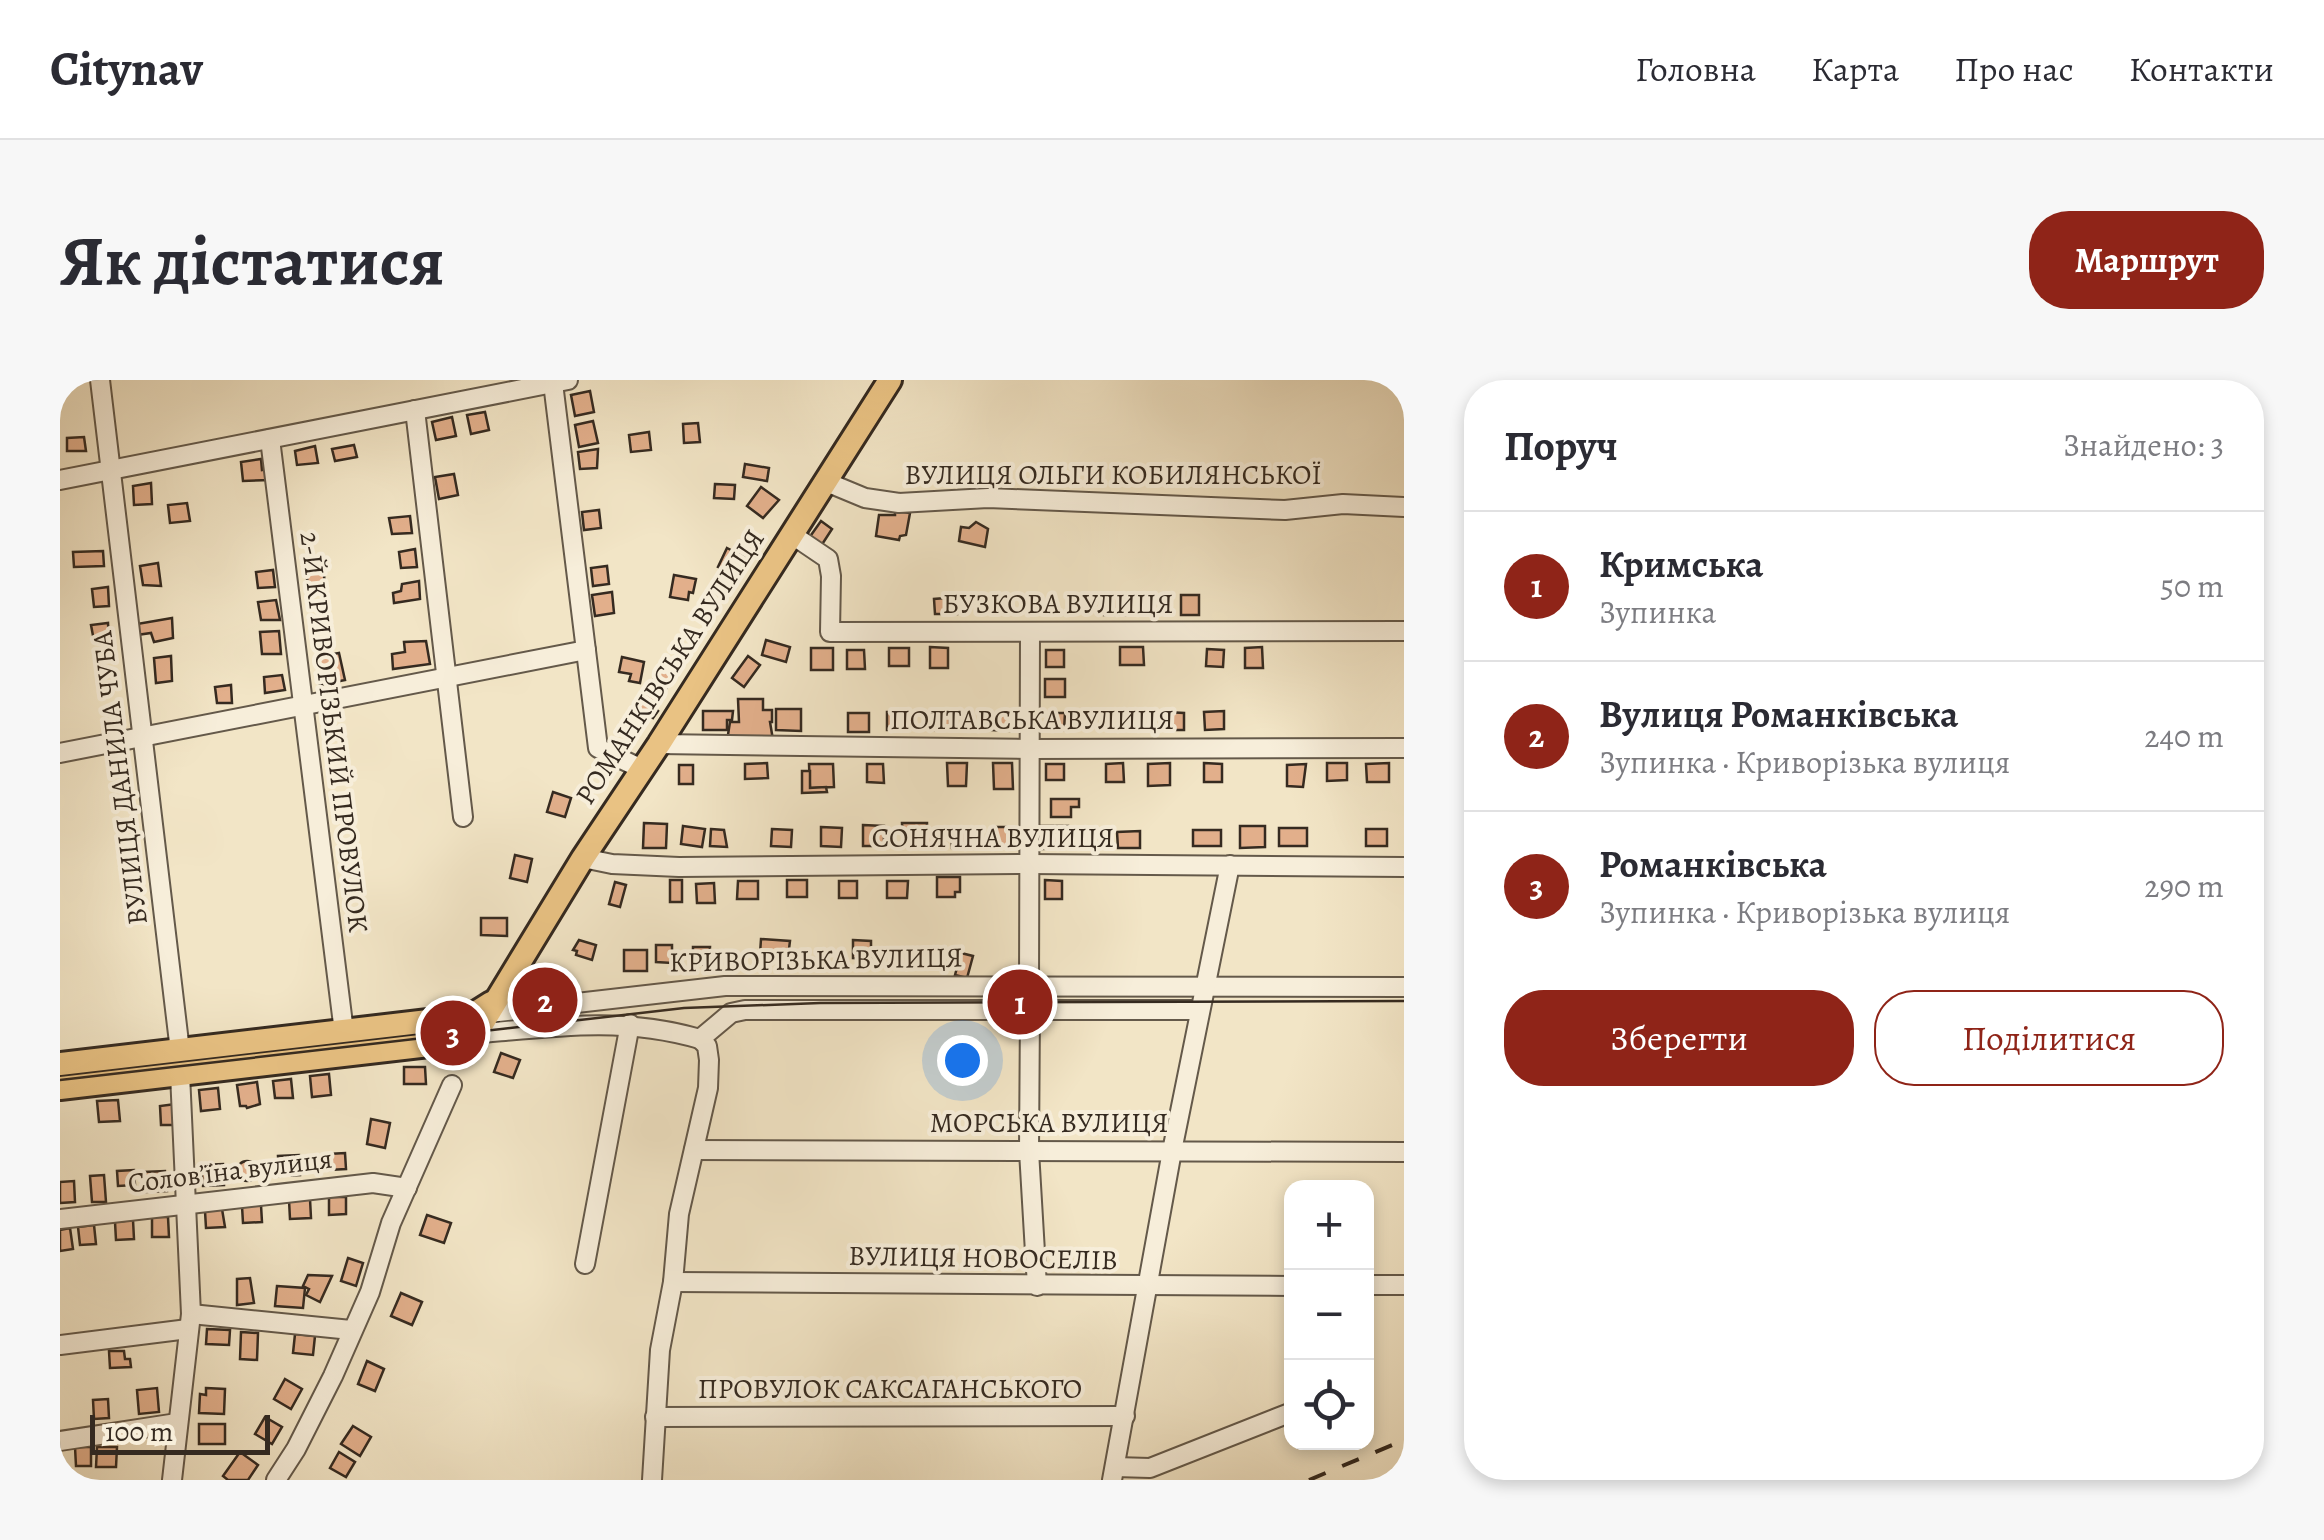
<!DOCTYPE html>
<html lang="uk">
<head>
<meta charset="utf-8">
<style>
	:root { --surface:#fff; --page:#f7f7f7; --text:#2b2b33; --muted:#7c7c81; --line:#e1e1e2; --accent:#8f2418 }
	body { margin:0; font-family:Alegreya,serif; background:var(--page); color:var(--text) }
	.controls { position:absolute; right:30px; bottom:30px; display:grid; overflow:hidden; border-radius:20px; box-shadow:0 5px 15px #0003 }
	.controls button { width:90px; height:90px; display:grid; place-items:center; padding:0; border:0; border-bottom:2px solid var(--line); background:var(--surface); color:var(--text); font:50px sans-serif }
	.scale { position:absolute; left:30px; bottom:25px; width:180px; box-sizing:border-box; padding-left:10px; border:5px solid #352a20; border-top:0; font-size:28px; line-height:35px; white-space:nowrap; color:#352a20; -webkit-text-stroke:8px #f7eeda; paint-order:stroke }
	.you { position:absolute; left:902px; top:680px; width:35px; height:35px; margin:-25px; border:8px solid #fff; border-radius:50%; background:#1a73e8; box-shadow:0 0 0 15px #1a73e833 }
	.badge { display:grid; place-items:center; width:65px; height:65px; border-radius:50%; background:var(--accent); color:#fff; font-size:32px; font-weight:700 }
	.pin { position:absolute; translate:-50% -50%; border:5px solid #fff; box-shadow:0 2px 10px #0006 }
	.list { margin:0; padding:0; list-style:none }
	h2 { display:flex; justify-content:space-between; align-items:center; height:130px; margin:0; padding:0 40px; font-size:42px }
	h2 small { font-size:32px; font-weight:400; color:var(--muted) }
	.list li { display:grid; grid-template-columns:65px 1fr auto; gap:30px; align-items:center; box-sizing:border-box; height:150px; padding:0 40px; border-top:2px solid var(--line) }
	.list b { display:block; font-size:38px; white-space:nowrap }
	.list p { margin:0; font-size:32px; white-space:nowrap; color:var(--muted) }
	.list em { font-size:32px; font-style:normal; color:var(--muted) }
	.actions { display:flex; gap:20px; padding:30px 40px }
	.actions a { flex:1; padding:22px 0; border:2px solid var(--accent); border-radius:40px; text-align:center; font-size:35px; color:var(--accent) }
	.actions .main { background:var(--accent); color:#fff }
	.icon { flex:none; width:55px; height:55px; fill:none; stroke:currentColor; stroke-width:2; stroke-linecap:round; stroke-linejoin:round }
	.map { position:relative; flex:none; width:1344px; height:1100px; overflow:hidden; border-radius:40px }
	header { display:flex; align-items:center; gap:60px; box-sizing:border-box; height:140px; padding:0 50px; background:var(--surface); border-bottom:2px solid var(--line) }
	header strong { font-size:48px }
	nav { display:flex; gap:55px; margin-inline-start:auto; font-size:35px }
	.intro { display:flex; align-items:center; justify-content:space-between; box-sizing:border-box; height:240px; padding:0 60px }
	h1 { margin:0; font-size:70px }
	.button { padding:25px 45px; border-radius:40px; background:var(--accent); color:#fff; font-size:35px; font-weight:700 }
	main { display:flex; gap:60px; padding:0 60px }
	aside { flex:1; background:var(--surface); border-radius:40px; box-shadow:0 5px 15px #0003 }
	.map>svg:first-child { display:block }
</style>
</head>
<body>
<header>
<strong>Citynav</strong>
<nav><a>Головна</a><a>Карта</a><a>Про нас</a><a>Контакти</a></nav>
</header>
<div class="intro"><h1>Як дістатися</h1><a class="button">Маршрут</a></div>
<main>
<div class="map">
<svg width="1344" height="1100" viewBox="0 0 1344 1100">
	<rect width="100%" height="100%" fill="#f2e5c6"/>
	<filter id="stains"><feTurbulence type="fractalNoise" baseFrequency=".002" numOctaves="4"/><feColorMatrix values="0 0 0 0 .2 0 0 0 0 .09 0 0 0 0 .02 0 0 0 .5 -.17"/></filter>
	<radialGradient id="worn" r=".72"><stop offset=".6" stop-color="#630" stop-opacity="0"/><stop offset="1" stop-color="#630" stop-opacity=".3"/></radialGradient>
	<g fill="#e2af8b" stroke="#352a20" stroke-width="2.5">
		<polygon points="530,11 534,32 515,36 511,15"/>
		<polygon points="425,32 429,50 411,54 407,35"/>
		<polygon points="392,37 396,56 376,60 372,42"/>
		<polygon points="533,41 538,63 519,67 515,45"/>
		<polygon points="638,43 640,62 624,63 623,44"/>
		<polygon points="589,52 591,70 571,72 569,55"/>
		<polygon points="24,57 26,71 7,71 7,58"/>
		<polygon points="294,65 297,77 275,81 272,69"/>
		<polygon points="255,66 258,83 237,85 235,71"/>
		<polygon points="538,69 537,88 520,89 518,72"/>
		<polygon points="201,79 202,90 208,89 210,100 183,101 181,82"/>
		<polygon points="685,84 709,88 707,101 683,97"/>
		<polygon points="394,94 398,115 379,119 375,97"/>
		<polygon points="91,103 92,124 74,125 73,106"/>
		<polygon points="655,104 675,105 674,119 654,118"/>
		<polygon points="701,107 719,120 703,138 687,126"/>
		<polygon points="127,123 130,141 110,143 108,125"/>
		<polygon points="539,130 541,148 524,150 522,132"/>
		<polygon points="835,131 850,133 846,155 840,156 839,160 816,156 819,135 835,135"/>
		<polygon points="350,136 352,153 332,154 329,138"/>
		<polygon points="761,141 772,149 761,166 749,158"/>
		<polygon points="916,142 928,149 925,167 899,161 901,147 909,148"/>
		<polygon points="667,168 687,178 678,196 658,187"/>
		<polygon points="355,169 357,187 341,188 339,172"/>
		<polygon points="43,171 44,186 14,187 13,172"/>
		<polygon points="98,183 101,206 83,205 80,186"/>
		<polygon points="547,186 549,204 533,206 531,188"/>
		<polygon points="263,188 265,204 248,206 246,191"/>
		<polygon points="213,190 215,207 198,208 196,192"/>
		<polygon points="614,195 636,199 633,213 629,212 628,220 610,217"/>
		<polygon points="359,201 360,219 334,223 333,213 341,211 342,204"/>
		<polygon points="48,207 49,226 34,227 32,209"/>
		<polygon points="552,212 554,233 535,236 532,215"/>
		<rect x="1121" y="215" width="18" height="20"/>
		<polygon points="1068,216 1068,235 1044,235 1043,217"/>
		<polygon points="897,217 897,234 875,234 874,219"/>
		<polygon points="216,220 220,240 201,240 198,222"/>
		<polygon points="112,238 113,258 94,262 91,253 77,255 77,244"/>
		<polygon points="48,243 49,260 34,261 31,245"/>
		<polygon points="219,251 221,274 202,274 200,252"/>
		<polygon points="706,260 730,267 726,282 702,275"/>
		<polygon points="366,261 370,284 333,289 332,274 345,272 344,262"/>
		<polygon points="870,267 888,268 888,288 870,288"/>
		<polygon points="1060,267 1083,267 1084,285 1060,285"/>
		<polygon points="1202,267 1203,288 1185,288 1185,268"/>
		<rect x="751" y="268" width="22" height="22"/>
		<rect x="829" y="268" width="20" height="18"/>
		<polygon points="1147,269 1164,270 1163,287 1146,286"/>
		<polygon points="787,270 804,270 805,289 787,289"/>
		<rect x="986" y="270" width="18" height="17"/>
		<polygon points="279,273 285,300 260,305 257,277"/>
		<polygon points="111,276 112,301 96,303 94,278"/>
		<polygon points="688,276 700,285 684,307 672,298"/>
		<polygon points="562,277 584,282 580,303 569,301 571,294 559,292"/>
		<polygon points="603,286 616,295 593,327 598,331 593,338 575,325"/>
		<polygon points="222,295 225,310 205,313 204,297"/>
		<rect x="985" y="299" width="20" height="18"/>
		<polygon points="171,305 172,323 157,323 155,307"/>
		<polygon points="678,319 703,319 703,330 712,330 712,342 710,342 713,360 667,361 670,342 679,342"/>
		<polygon points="716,329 741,329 741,351 716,350"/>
		<polygon points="643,331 673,331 672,340 667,340 667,350 643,350"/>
		<polygon points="1164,331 1164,349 1145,350 1144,332"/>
		<polygon points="827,332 851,332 851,349 827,350"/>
		<polygon points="1106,332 1124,333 1124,350 1105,350"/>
		<rect x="788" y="333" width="21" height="19"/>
		<rect x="871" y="333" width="19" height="17"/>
		<polygon points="932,333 951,333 951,351 932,350"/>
		<polygon points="988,333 1005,333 1004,350 988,350"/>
		<polygon points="707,383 708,398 685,399 685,384"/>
		<polygon points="887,383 907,383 906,406 888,406"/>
		<polygon points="933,383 952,383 953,409 934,409"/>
		<polygon points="1063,383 1064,402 1046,402 1046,384"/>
		<polygon points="1110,383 1110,405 1088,406 1088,384"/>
		<polygon points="1144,383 1162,384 1162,402 1144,402"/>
		<polygon points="1267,383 1287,383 1287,400 1267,401"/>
		<polygon points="1329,383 1329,402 1307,402 1306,384"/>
		<polygon points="749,384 773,384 774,407 750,408"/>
		<polygon points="807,384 823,384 824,403 807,402"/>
		<rect x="986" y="384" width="18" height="16"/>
		<polygon points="1246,384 1243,407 1227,406 1227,385"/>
		<rect x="619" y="385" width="14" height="19"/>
		<polygon points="742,391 750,391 750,408 766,407 767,412 742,413"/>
		<polygon points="493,412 511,418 505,437 487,432"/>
		<polygon points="991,419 1019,419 1019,427 1011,427 1011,437 991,437"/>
		<polygon points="584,443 607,444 606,468 583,468"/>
		<polygon points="842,443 867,443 867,466 843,467"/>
		<polygon points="803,445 824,446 824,466 803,466"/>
		<polygon points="623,446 645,449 642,467 621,464"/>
		<polygon points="981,446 1008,446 1008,468 982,469"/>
		<polygon points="1180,446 1205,446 1205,467 1180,468"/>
		<polygon points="761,447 782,448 781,467 761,466"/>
		<polygon points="934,447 951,447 952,466 934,466"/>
		<rect x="1219" y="448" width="28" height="18"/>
		<polygon points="651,449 664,450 667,467 650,466"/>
		<polygon points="712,449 732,450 731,467 711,466"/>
		<rect x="1306" y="449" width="21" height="17"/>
		<rect x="1133" y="450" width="28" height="16"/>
		<polygon points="891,451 910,451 910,468 892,468"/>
		<polygon points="1080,451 1080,468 1058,468 1057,452"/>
		<polygon points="455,475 472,479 467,502 450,498"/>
		<polygon points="877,497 900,497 900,512 895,512 895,517 877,517"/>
		<rect x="610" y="500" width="12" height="22"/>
		<rect x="727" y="500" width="20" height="17"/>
		<polygon points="985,500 1002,501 1002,519 985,519"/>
		<polygon points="678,501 698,501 698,519 677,519"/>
		<rect x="779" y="501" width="18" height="17"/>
		<polygon points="827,501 848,501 847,518 827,518"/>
		<polygon points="555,502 566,505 560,527 549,524"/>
		<polygon points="654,503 655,523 637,523 636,504"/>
		<polygon points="421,538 447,538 447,556 421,555"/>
		<polygon points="701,559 730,561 728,577 700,574"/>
		<polygon points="519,560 536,565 532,580 516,575 517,571 513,570"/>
		<polygon points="793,560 811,561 811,579 793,578"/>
		<polygon points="596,565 612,565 612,583 596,582"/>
		<polygon points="633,567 650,567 649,585 633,584"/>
		<rect x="564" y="570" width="23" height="21"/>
		<polygon points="901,573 913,576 907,598 895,595"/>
		<polygon points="473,589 495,600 496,615 474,617 464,606"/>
		<polygon points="441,673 460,680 453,698 434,692"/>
		<polygon points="344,687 365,687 366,704 344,704"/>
		<polygon points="269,694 271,715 252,717 250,696"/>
		<polygon points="231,699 233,718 215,718 213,701"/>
		<polygon points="197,702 200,724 187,728 186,726 180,726 177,705"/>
		<polygon points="158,708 160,729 141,731 139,710"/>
		<polygon points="58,720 60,741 39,742 37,721"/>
		<polygon points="116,724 117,745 101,745 100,726"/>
		<polygon points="311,739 330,743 325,768 307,764"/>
		<polygon points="285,773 286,789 269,790 268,774"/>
		<polygon points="239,775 240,795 219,796 218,776"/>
		<circle cx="187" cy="791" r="10"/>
		<polygon points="163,784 164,805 143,806 141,785"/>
		<polygon points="74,790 75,805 58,806 57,791"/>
		<polygon points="105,791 107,811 86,812 84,792"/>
		<polygon points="44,795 46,822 32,822 30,796"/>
		<polygon points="14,801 15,822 0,823 0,802"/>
		<polygon points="269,817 286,817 286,834 269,835"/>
		<polygon points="250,819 251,838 230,839 229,820"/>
		<polygon points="201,825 202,842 183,843 182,826"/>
		<polygon points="162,829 165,847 146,848 145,831"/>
		<polygon points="367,835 391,843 384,863 360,855"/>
		<polygon points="92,837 108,837 109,857 92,857"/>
		<polygon points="73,840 74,859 56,860 55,842"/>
		<polygon points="34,845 36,864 20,865 18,847"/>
		<polygon points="10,848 13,869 0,871 0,850"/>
		<polygon points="288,878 303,883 296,906 281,901"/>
		<polygon points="248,895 272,896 260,922 246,915 249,909 243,906"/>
		<polygon points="190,898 194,923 177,925 177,899"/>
		<polygon points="217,906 245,908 243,928 215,926"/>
		<polygon points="341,913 362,922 352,945 331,936"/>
		<polygon points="147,949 170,950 169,965 146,964"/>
		<polygon points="181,952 198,953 197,980 180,979"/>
		<polygon points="235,954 255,956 253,975 233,973"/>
		<polygon points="49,971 64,971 65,979 70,979 71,987 50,988"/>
		<polygon points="307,981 324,989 315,1011 298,1004"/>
		<polygon points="225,999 242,1009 231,1029 214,1019"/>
		<polygon points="97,1008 99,1032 79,1034 77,1010"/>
		<polygon points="146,1008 165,1009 164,1034 139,1033 140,1014 146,1015"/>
		<polygon points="48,1019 49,1038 34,1039 33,1020"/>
		<polygon points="205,1037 222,1047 212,1064 195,1054"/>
		<rect x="139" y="1044" width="26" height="20"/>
		<polygon points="293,1046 311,1057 300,1076 281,1064"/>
		<polygon points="15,1067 31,1067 31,1086 16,1086"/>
		<polygon points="37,1067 57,1067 56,1087 36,1087"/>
		<polygon points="180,1072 198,1085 188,1100 168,1100 163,1096"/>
		<polygon points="279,1072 295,1082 286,1097 270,1088"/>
	</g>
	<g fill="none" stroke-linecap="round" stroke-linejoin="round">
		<defs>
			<g id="minor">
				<polyline points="40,0 120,671"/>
				<polyline points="493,3 538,368 582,389"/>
				<polyline points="355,30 403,437"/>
				<polyline points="210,59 284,652"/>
				<polyline points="0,100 508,0"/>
				<polyline points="764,101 805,118 839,123 928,118 1225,130 1283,124 1344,127"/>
				<polyline points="731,154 768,179 771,196 770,252 1344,251"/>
				<polyline points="599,364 970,369 1344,368"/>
				<polyline points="0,373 526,270"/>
				<polyline points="523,478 552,484 619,487 969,484 1344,487"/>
				<polyline points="969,607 970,252"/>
				<polyline points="970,629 969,771 977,906"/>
				<polyline points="421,634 665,606 1344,607"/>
				<path d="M413 654C491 647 562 636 640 659"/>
				<polyline points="640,659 671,633 685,630 1140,630"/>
				<polyline points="634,770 1344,772"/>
				<polyline points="0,839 313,803 347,808"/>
				<polyline points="525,884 570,644"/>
				<polyline points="613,902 1232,906"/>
				<polyline points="1306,905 1344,905"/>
				<polyline points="131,934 291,950"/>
				<polyline points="0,965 128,949"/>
				<polyline points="595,1037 1065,1036"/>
				<polyline points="0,1061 117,1043"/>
				<polyline points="1055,1087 1090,1088 1232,1032"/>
				<polyline points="112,1100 131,934 120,694"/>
				<polyline points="216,1100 236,1069 273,996 310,912 331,843 392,705"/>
				<polyline points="592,1100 600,970 613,902 619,834 648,708 649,680 647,666 640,659"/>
				<polyline points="1052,1100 1112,771 1170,485"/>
			</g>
			<g id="major">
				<polyline points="0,684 394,638 412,635 431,623"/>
				<polyline points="0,708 395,662 406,659 422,644 523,478 599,364 830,0"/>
			</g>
		</defs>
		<use href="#minor" stroke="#64594a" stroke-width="22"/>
		<use href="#major" stroke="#352a20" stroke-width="28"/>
		<use href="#minor" stroke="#f7eeda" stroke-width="18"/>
		<use href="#major" stroke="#e9c283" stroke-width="22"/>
		<polyline stroke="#352a20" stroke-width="2.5" points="0,700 624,628 760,623 1344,621"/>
		<polyline stroke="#352a20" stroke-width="4" stroke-dasharray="18 18" stroke-linecap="butt" points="1249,1100 1344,1060"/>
	</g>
	<g text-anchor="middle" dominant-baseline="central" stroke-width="8" stroke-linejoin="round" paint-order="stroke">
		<g font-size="28" fill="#352a20" stroke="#f7eeda">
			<text x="1053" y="95">ВУЛИЦЯ ОЛЬГИ КОБИЛЯНСЬКОЇ</text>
			<text x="998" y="224">БУЗКОВА ВУЛИЦЯ</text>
			<text transform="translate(610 287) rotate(-57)">РОМАНКІВСЬКА ВУЛИЦЯ</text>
			<text x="972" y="340">ПОЛТАВСЬКА ВУЛИЦЯ</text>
			<text transform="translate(274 352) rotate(83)">2-Й КРИВОРІЗЬКИЙ ПРОВУЛОК</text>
			<text transform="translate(60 398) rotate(-97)">ВУЛИЦЯ ДАНИЛА ЧУБА</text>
			<text x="933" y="458">СОНЯЧНА ВУЛИЦЯ</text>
			<text transform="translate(756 580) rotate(-1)">КРИВОРІЗЬКА ВУЛИЦЯ</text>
			<text x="989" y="743">МОРСЬКА ВУЛИЦЯ</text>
			<text transform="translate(170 791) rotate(-7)">Соловʼїна вулиця</text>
			<text transform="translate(923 878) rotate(1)">ВУЛИЦЯ НОВОСЕЛІВ</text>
			<text x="830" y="1009">ПРОВУЛОК САКСАГАНСЬКОГО</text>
		</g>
	</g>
	<rect width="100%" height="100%" filter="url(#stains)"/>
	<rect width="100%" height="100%" fill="url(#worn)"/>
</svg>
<div class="controls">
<button>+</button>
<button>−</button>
<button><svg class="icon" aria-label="locate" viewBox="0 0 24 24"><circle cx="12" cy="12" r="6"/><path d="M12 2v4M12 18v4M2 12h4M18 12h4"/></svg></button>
</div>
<div class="scale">100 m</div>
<div class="you"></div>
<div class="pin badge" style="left:960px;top:622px">1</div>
<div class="pin badge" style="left:485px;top:620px">2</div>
<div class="pin badge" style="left:393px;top:653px">3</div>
</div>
<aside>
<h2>Поруч<small>Знайдено: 3</small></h2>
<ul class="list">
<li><span class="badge">1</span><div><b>Кримська</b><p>Зупинка</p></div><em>50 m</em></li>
<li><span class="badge">2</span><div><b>Вулиця Романківська</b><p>Зупинка · Криворізька вулиця</p></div><em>240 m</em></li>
<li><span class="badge">3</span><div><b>Романківська</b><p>Зупинка · Криворізька вулиця</p></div><em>290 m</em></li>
</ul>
<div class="actions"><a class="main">Зберегти</a><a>Поділитися</a></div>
</aside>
</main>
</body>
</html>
